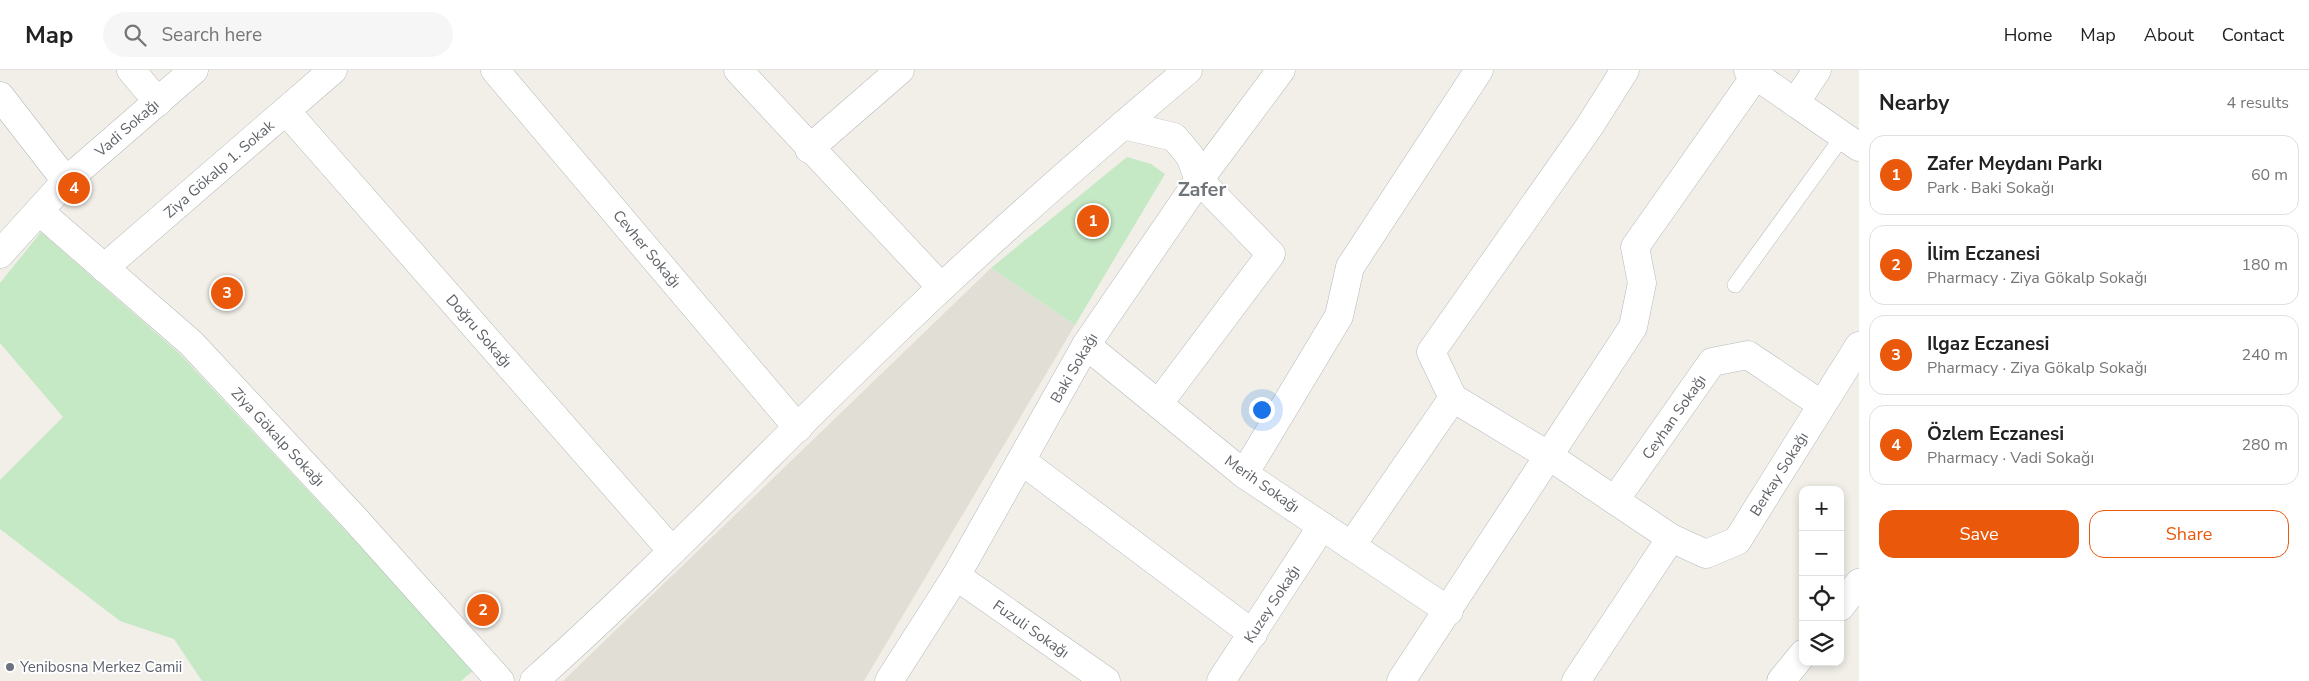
<!DOCTYPE html>
<html lang="en">
<head>
<meta charset="utf-8">
<style>
	:root { --surface:#fff; --page:#f6f6f6; --text:#222; --muted:#767676; --line:#e0e0e0; --accent:#ea580c }
	body { margin:0; font-family:"Nunito Sans",sans-serif; background:var(--page); color:var(--text) }
	.controls { position:absolute; right:15px; bottom:15px; display:grid; overflow:hidden; border-radius:10px; box-shadow:0 2px 8px #0003 }
	.controls button { width:45px; height:45px; display:grid; place-items:center; padding:0; border:0; border-bottom:1px solid var(--line); background:var(--surface); color:var(--text); font:25px sans-serif }
	.you { position:absolute; left:1261px; top:339px; width:18px; height:18px; margin:-12px; border:4px solid #fff; border-radius:50%; background:#1a73e8; box-shadow:0 0 0 8px #1a73e833 }
	.badge { display:grid; place-items:center; width:32px; height:32px; border-radius:50%; background:var(--accent); color:#fff; font-size:16px; font-weight:700 }
	.pin { position:absolute; translate:-50% -50%; border:2px solid #fff; box-shadow:0 1px 5px #0006 }
	.list { margin:0; padding:0; list-style:none }
	h2 { display:flex; justify-content:space-between; align-items:center; height:65px; margin:0; padding:0 20px; font-size:21px }
	h2 small { font-size:16px; font-weight:400; color:var(--muted) }
	.list li { display:grid; grid-template-columns:32px 1fr auto; gap:15px; align-items:center; box-sizing:border-box; height:80px; margin:0 10px 10px; padding:0 10px; border:1px solid var(--line); border-radius:15px }
	.list b { display:block; font-size:19px; white-space:nowrap }
	.list p { margin:0; font-size:16px; white-space:nowrap; color:var(--muted) }
	.list em { font-size:16px; font-style:normal; color:var(--muted) }
	.actions { display:flex; gap:10px; padding:15px 20px }
	.actions a { flex:1; padding:11px 0; border:1px solid var(--accent); border-radius:15px; text-align:center; font-size:18px; color:var(--accent) }
	.actions .main { background:var(--accent); color:#fff }
	.icon { flex:none; width:28px; height:28px; fill:none; stroke:currentColor; stroke-width:2; stroke-linecap:round; stroke-linejoin:round }
	.map { position:relative; flex:none; width:1859px; height:611px; overflow:hidden }
	header { display:flex; align-items:center; gap:30px; box-sizing:border-box; height:70px; padding:0 25px; background:var(--surface); border-bottom:1px solid var(--line) }
	header strong { font-size:24px }
	nav { display:flex; gap:28px; margin-inline-start:auto; font-size:18px }
	.search { width:350px; height:45px; background:var(--page); display:flex; align-items:center; gap:12px; box-sizing:border-box; padding:0 18px; border-radius:28px; color:var(--muted); font-size:19px }
	main { display:flex }
	aside { flex:1; background:var(--surface) }
	.map>svg:first-child { display:block }
</style>
</head>
<body>
<header>
<strong>Map</strong>
<div class="search"><svg class="icon" aria-label="search" viewBox="0 0 24 24"><circle cx="10" cy="10" r="6"/><path d="M15 15l6 6"/></svg>Search here</div>
<nav><a>Home</a><a>Map</a><a>About</a><a>Contact</a></nav>
</header>
<main>
<div class="map">
<svg width="1859" height="611" viewBox="0 0 1859 611">
	<rect width="100%" height="100%" fill="#f1efe8"/>
	<polygon fill="#e1ded6" points="991,198 1075,255 864,611 563,611"/>
	<g fill="#c5e8c5">
		<polygon points="1127,87 1151,94 1165,104 1075,255 991,198"/>
		<polygon points="41,162 180,284 475,599 461,611 202,611 174,569 120,551 0,459 0,410 63,347 0,273 0,213"/>
	</g>
	<g fill="none" stroke-linecap="round" stroke-linejoin="round">
		<defs>
			<polyline id="service" points="1735,215 1843,66"/>
			<g id="minor">
				<polyline points="131,0 158,32"/>
				<polyline points="495,0 798,358"/>
				<polyline points="738,0 941,217"/>
				<polyline points="1625,0 1589,57 1431,282 1453,328 1549,386 1671,468 1706,484 1737,471 1859,276"/>
				<polyline points="0,26 66,111"/>
				<polyline points="1795,33 1817,0"/>
				<polyline points="286,41 672,481"/>
				<polyline points="1123,55 1174,67 1190,86 1199,110 1271,184 1159,333"/>
				<polyline points="809,79 900,0"/>
				<polyline points="39,141 191,273 355,449 500,611"/>
				<polyline points="0,184 66,111 194,0"/>
				<polyline points="104,198 333,0"/>
				<polyline points="1086,275 1244,404 1449,541"/>
				<polyline points="1022,391 1253,564"/>
				<polyline points="1244,404 1339,246 1350,197 1479,0"/>
				<polyline points="1615,430 1712,292 1748,285 1822,335"/>
				<polyline points="1351,476 1453,328"/>
				<polyline points="956,506 1106,611"/>
				<polyline points="1840,537 1859,513"/>
				<path d="M534 611C675 485 804 346 942 217 1022 142 1105 70 1188 0"/>
				<polyline points="889,611 956,506 1086,275 1199,110 1281,0"/>
				<polyline points="1221,611 1322,456"/>
				<polyline points="1401,611 1633,257 1642,213 1635,177 1756,5"/>
				<polyline points="1576,611 1671,468"/>
				<polyline points="1781,611 1803,584"/>
			</g>
			<polyline id="tertiary" points="1748,0 1859,77"/>
		</defs>
		<use href="#service" stroke="#b5b8bc" stroke-width="16"/>
		<use href="#minor" stroke="#b5b8bc" stroke-width="29"/>
		<use href="#tertiary" stroke="#b5b8bc" stroke-width="29"/>
		<use href="#service" stroke="#fff" stroke-width="15"/>
		<use href="#minor" stroke="#fff" stroke-width="28"/>
		<use href="#tertiary" stroke="#fff" stroke-width="28"/>
	</g>
	<circle fill="#6b7280" stroke="#fff" stroke-width="2" cx="10" cy="597" r="5"/>
	<g text-anchor="middle" dominant-baseline="central" stroke-width="4" stroke-linejoin="round" paint-order="stroke">
		<g font-size="15" fill="#5f6368" stroke="#fff">
			<text transform="translate(127 58) rotate(-41)">Vadi Sokağı</text>
			<text transform="translate(219 99) rotate(-41)">Ziya Gökalp 1. Sokak</text>
			<text transform="translate(647 179) rotate(50)">Cevher Sokağı</text>
			<text transform="translate(479 261) rotate(49)">Doğru Sokağı</text>
			<text transform="translate(1074 298) rotate(-60)">Baki Sokağı</text>
			<text transform="translate(1674 347) rotate(-55)">Ceyhan Sokağı</text>
			<text transform="translate(278 367) rotate(47)">Ziya Gökalp Sokağı</text>
			<text transform="translate(1779 404) rotate(-58)">Berkay Sokağı</text>
			<text transform="translate(1262 414) rotate(35)">Merih Sokağı</text>
			<text transform="translate(1272 534) rotate(-57)">Kuzey Sokağı</text>
			<text transform="translate(1031 559) rotate(35)">Fuzuli Sokağı</text>
		</g>
		<g font-size="15" fill="#5b616d" stroke="#fff" text-anchor="start">
			<text x="20" y="597">Yenibosna Merkez Camii</text>
		</g>
		<g font-size="20" font-weight="bold" fill="#70757a" stroke="#fff">
			<text x="1202" y="119">Zafer</text>
		</g>
	</g>
</svg>
<div class="controls">
<button>+</button>
<button>−</button>
<button><svg class="icon" aria-label="locate" viewBox="0 0 24 24"><circle cx="12" cy="12" r="6"/><path d="M12 2v4M12 18v4M2 12h4M18 12h4"/></svg></button>
<button><svg class="icon" aria-label="layers" viewBox="0 0 24 24"><path d="M12 4l9 5-9 5-9-5zM3 14l9 5 9-5"/></svg></button>
</div>
<div class="you"></div>
<div class="pin badge" style="left:1093px;top:151px">1</div>
<div class="pin badge" style="left:483px;top:540px">2</div>
<div class="pin badge" style="left:227px;top:223px">3</div>
<div class="pin badge" style="left:74px;top:118px">4</div>
</div>
<aside>
<h2>Nearby<small>4 results</small></h2>
<ul class="list">
<li><span class="badge">1</span><div><b>Zafer Meydanı Parkı</b><p>Park · Baki Sokağı</p></div><em>60 m</em></li>
<li><span class="badge">2</span><div><b>İlim Eczanesi</b><p>Pharmacy · Ziya Gökalp Sokağı</p></div><em>180 m</em></li>
<li><span class="badge">3</span><div><b>Ilgaz Eczanesi</b><p>Pharmacy · Ziya Gökalp Sokağı</p></div><em>240 m</em></li>
<li><span class="badge">4</span><div><b>Özlem Eczanesi</b><p>Pharmacy · Vadi Sokağı</p></div><em>280 m</em></li>
</ul>
<div class="actions"><a class="main">Save</a><a>Share</a></div>
</aside>
</main>
</body>
</html>
